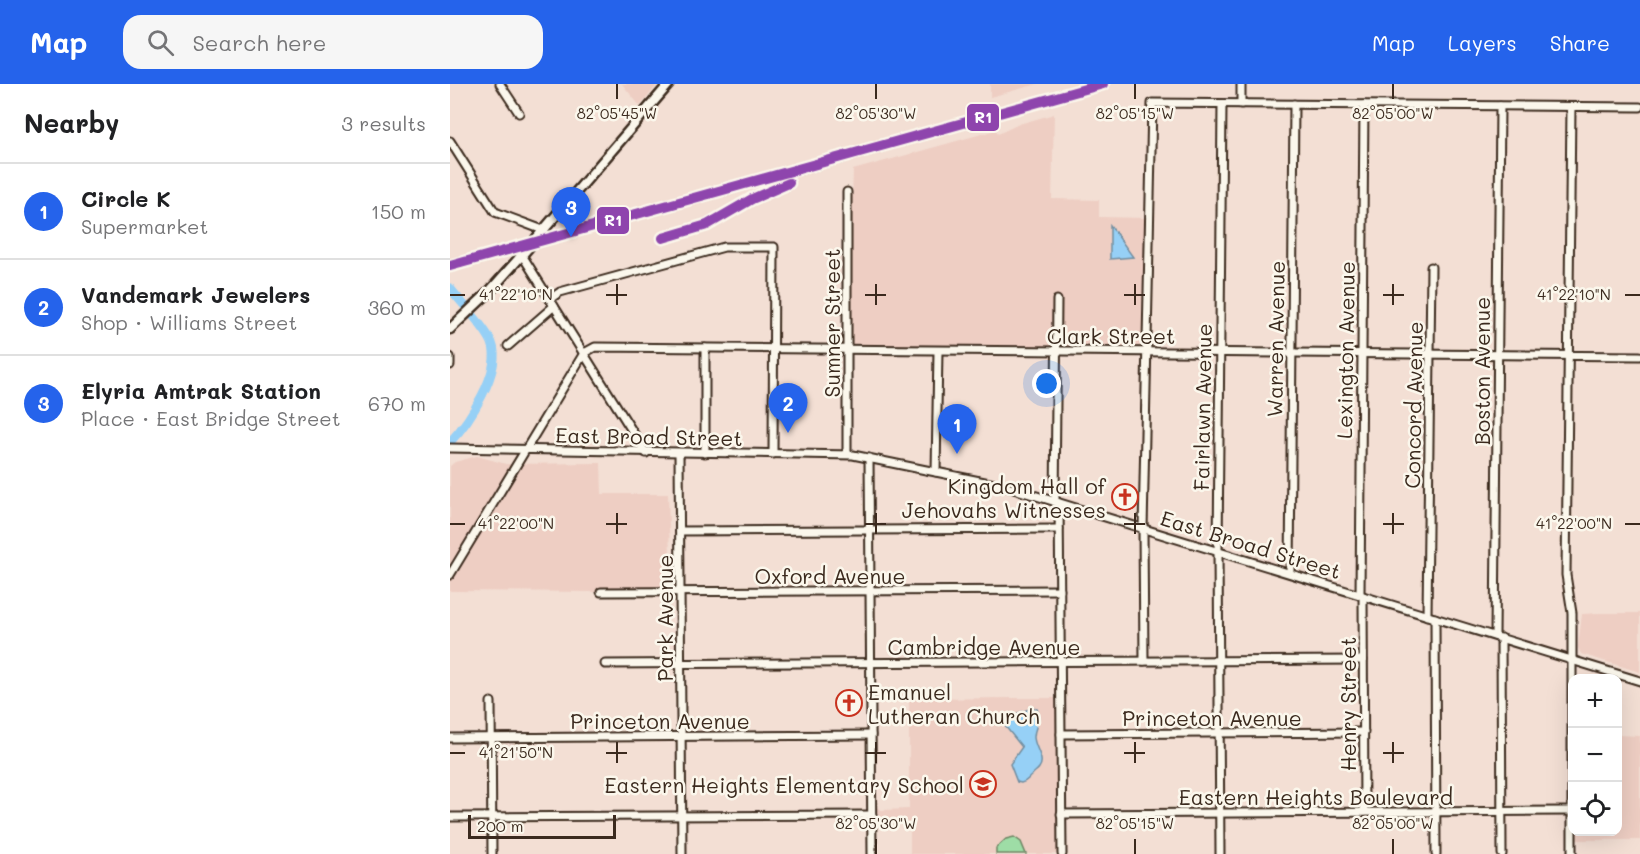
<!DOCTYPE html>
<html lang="en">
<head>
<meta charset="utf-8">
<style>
	:root { --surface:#fff; --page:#f6f6f6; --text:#202124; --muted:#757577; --line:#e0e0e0; --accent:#2563eb }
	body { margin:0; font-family:Mali,sans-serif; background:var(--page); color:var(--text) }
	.controls { position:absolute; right:18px; bottom:18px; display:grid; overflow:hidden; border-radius:12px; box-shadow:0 6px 24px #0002 }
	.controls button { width:54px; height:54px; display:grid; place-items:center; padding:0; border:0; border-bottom:2px solid var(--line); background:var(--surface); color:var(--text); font:30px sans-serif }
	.scale { position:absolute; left:18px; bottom:15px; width:148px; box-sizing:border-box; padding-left:6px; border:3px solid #3b2a1e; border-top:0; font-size:16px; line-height:21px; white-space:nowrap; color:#3b2a1e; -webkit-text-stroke:4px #fbf7ec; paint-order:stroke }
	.you { position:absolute; left:597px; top:300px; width:21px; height:21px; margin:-15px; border:4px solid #fff; border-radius:50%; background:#1a73e8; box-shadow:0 0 0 9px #1a73e833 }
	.badge { display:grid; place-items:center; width:39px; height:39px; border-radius:50%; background:var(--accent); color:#fff; font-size:20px; font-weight:700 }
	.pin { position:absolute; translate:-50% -50px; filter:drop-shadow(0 2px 3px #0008) }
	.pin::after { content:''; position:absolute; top:32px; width:21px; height:18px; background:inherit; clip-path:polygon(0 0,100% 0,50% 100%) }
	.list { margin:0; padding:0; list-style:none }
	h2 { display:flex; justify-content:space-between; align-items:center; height:78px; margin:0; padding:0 24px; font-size:26px }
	h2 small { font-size:20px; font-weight:400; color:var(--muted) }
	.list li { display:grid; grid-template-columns:39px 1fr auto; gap:18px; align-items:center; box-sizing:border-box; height:96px; padding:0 24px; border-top:2px solid var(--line) }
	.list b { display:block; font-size:22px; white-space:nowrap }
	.list p { margin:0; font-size:20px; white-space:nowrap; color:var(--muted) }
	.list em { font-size:20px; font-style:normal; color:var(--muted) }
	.icon { flex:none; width:33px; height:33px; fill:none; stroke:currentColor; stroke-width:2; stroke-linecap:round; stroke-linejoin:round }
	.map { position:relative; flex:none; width:1190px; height:770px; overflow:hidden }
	header { display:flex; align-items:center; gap:36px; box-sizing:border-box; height:84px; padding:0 30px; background:var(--accent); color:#fff }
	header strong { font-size:28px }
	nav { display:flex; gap:33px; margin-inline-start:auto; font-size:21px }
	.search { width:420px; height:54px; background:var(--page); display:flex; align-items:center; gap:15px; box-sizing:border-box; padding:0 21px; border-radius:18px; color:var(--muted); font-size:22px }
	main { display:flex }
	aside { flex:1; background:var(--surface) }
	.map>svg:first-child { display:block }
</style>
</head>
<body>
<header>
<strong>Map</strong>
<div class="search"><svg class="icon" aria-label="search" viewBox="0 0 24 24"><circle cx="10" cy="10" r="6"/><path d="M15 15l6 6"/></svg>Search here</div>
<nav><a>Map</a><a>Layers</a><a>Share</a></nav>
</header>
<main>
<aside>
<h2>Nearby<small>3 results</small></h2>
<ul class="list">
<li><span class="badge">1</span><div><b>Circle K</b><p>Supermarket</p></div><em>150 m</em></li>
<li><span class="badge">2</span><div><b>Vandemark Jewelers</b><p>Shop · Williams Street</p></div><em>360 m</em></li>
<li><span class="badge">3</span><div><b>Elyria Amtrak Station</b><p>Place · East Bridge Street</p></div><em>670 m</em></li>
</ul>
</aside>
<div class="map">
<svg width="1190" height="770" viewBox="0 0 1190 770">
	<rect width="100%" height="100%" fill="#f3dfd4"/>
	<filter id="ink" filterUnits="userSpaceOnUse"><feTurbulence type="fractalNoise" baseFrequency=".0167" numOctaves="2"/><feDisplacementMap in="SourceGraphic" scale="12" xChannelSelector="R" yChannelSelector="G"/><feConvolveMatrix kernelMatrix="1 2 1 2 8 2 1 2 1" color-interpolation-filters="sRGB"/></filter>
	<g filter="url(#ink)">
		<g fill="#eecec3">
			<polygon points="172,0 208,0 190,22"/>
			<polygon points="540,0 588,0 540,13"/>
			<polygon points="604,30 602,115 649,116 649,133 697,134 692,260 686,264 404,263 401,258 399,207 403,86 546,46 548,50 569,40"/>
			<polygon points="27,372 56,380 151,379 152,410 218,410 221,503 154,504 150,508 0,507 0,382 5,378"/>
			<polygon points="1149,529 1190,529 1190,588 1131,570 1128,563 1132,530"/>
			<polygon points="567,614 607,614 608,770 460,770 460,739 424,739 424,722 431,726 459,725 459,615"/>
			<polygon points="1168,651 1190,652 1190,756 1125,756 1125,748 1168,748"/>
		</g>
		<polygon fill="#9edda6" stroke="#6c8462" stroke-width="1.5" points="564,753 571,758 576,770 546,770 546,764 556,755"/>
		<g fill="#96d0f6" stroke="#728ea0" stroke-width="1.5">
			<polygon points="660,141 683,173 660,175"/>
			<path d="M582 624 587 625C592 637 584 642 584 653 584 663 596 676 589 684 587 687 584 688 582 691 577 695 577 698 571 699L567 698 560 680 572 663 555 642V634Z"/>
		</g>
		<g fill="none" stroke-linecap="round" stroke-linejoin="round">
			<path stroke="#96d0f6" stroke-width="9" d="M0 204C11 219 35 242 42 259 53 287 18 339 0 358"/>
			<defs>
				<g id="minor">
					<polyline points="50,0 69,29"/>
					<polyline points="791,0 791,20"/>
					<polyline points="1121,23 1116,491 1122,529 1122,770"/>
					<polyline points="0,57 45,128 93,146"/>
					<polyline points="72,171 196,369"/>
					<polyline points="100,215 110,208 274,163 324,163 323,370"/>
					<polyline points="58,262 104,222"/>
					<polyline points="0,273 0,281"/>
					<polyline points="0,364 403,371 554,402 1190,597"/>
					<polyline points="229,369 232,770"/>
					<polyline points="255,369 255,264"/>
					<polyline points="397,370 397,108"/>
					<polyline points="419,374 422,770"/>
					<polyline points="486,388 488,267"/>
					<polyline points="605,418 607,216"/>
					<polyline points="609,419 612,770"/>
					<polyline points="230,447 609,445"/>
					<polyline points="840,489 844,20"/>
					<polyline points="0,491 134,269 145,263 1190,272"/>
					<polyline points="151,508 610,506"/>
					<polyline points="910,511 914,21"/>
					<polyline points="913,512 914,728"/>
					<polyline points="977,532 981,183"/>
					<polyline points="985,534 986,770"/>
					<polyline points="1045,552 1050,22"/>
					<polyline points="1051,554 1052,770"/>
					<polyline points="694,577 693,445 702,19 1190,23"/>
					<polyline points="155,580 913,576"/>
					<polyline points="41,618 42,770"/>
					<polyline points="611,650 914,648"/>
					<polyline points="0,654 421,651"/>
					<polyline points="611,730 1121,727"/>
					<polyline points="0,733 422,731"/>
					<polyline points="770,770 768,467 772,20"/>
				</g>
				<polyline id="major" points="0,245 39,208 72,171 219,0"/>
			</defs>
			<use href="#minor" stroke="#3b2a1e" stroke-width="11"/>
			<use href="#major" stroke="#3b2a1e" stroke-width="13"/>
			<use href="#minor" stroke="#fbf7ec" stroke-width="7"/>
			<use href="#major" stroke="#fbf7ec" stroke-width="8"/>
			<g stroke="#3b2a1e" stroke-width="1.5" stroke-dasharray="9 4.5" stroke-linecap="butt">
				<polyline points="283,103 350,91 574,28"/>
				<polyline points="213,154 257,141 302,115 342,98"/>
			</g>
			<defs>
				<g id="rail-1">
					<polyline points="213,154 257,141 302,115 339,99"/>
					<polyline points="0,182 653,0"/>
				</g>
			</defs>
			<use href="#rail-1" stroke="#fbf7ec" stroke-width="15"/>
			<use href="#rail-1" stroke="#8e44ad" stroke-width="10"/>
		</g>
	</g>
	<path fill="none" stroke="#3b2a1e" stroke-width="2" d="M167 0V15M426 0V15M685 0V15M943 0V15M167 200V221M426 200V221M685 200V221M943 200V221M0 211H15M156 211H177M415 211H436M674 211H695M933 211H954M1175 211H1190M167 429V450M426 429V450M685 429V450M943 429V450M0 440H15M156 440H177M415 440H436M674 440H695M933 440H954M1175 440H1190M167 658V679M426 658V679M685 658V679M943 658V679M0 669H15M156 669H177M415 669H436M674 669H695M933 669H954M426 755V770M685 755V770M943 755V770"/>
	<defs>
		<symbol id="church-ring" viewBox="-11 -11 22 22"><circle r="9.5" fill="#fbf7ec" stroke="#c8321e" stroke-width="1.5"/><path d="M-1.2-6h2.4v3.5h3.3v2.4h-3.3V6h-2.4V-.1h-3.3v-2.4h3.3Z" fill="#c8321e"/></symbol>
		<symbol id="school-ring" viewBox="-11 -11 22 22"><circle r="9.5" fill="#fbf7ec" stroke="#c8321e" stroke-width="1.5"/><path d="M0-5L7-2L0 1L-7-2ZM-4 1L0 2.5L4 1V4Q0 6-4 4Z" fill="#c8321e"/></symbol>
	</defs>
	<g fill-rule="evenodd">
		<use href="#church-ring" x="660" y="398" width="30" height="30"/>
		<use href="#church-ring" x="384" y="604" width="30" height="30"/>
		<use href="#school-ring" x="518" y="685" width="30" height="30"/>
	</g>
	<g text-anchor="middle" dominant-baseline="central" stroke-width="5" stroke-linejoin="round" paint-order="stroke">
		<g font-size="21" fill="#3b2a1e" stroke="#fbf7ec">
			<text transform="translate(381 239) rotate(-90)">Sumner Street</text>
			<text x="661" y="251">Clark Street</text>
			<text transform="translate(825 255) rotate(-89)">Warren Avenue</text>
			<text transform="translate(895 266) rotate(-89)">Lexington Avenue</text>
			<text transform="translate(1031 287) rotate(-90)">Boston Avenue</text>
			<text transform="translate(963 321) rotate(-89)">Concord Avenue</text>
			<text transform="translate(752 323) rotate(-89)">Fairlawn Avenue</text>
			<text transform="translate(199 352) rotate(1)">East Broad Street</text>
			<text transform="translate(801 460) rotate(17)">East Broad Street</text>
			<text x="380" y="491">Oxford Avenue</text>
			<text transform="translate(214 534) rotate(-90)">Park Avenue</text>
			<text x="534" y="562">Cambridge Avenue</text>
			<text transform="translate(897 620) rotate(-90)">Henry Street</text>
			<text x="762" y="633">Princeton Avenue</text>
			<text x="210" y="636">Princeton Avenue</text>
			<text x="866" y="712">Eastern Heights Boulevard</text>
		</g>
		<g font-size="21" fill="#3b2a1e" stroke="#fbf7ec" text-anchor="end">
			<text x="656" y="401">Kingdom Hall of<tspan x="656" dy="24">Jehovahs Witnesses</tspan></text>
			<text x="418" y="607" text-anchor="start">Emanuel<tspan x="418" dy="24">Lutheran Church</tspan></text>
			<text x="514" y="700">Eastern Heights Elementary School</text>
		</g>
	</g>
	<g font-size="15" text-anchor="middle" fill="#3b2a1e" stroke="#fbf7ec" stroke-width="5" stroke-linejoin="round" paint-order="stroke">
		<text x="167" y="35">82°05'45"W</text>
		<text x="426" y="35">82°05'30"W</text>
		<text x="685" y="35">82°05'15"W</text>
		<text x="943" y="35">82°05'00"W</text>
		<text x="66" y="216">41°22'10"N</text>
		<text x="1124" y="216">41°22'10"N</text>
		<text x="66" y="445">41°22'00"N</text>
		<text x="1124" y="445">41°22'00"N</text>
		<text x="66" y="674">41°21'50"N</text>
		<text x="426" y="745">82°05'30"W</text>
		<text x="685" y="745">82°05'15"W</text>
		<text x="943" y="745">82°05'00"W</text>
	</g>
	<g stroke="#fbf7ec" stroke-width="2">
		<rect x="516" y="19" width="34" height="29" rx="6" fill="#8e44ad"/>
		<rect x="146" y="122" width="34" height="29" rx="6" fill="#8e44ad"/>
	</g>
	<g font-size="16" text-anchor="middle" font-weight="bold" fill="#fff">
		<text x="533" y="39">R1</text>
		<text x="163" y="142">R1</text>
	</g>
</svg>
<div class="controls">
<button>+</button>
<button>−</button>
<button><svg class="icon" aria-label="locate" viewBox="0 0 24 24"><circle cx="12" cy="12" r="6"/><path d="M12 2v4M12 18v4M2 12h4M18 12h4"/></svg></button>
</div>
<div class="scale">200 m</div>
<div class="you"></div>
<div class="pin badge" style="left:507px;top:370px">1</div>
<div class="pin badge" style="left:338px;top:349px">2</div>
<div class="pin badge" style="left:121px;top:153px">3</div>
</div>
</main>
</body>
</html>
